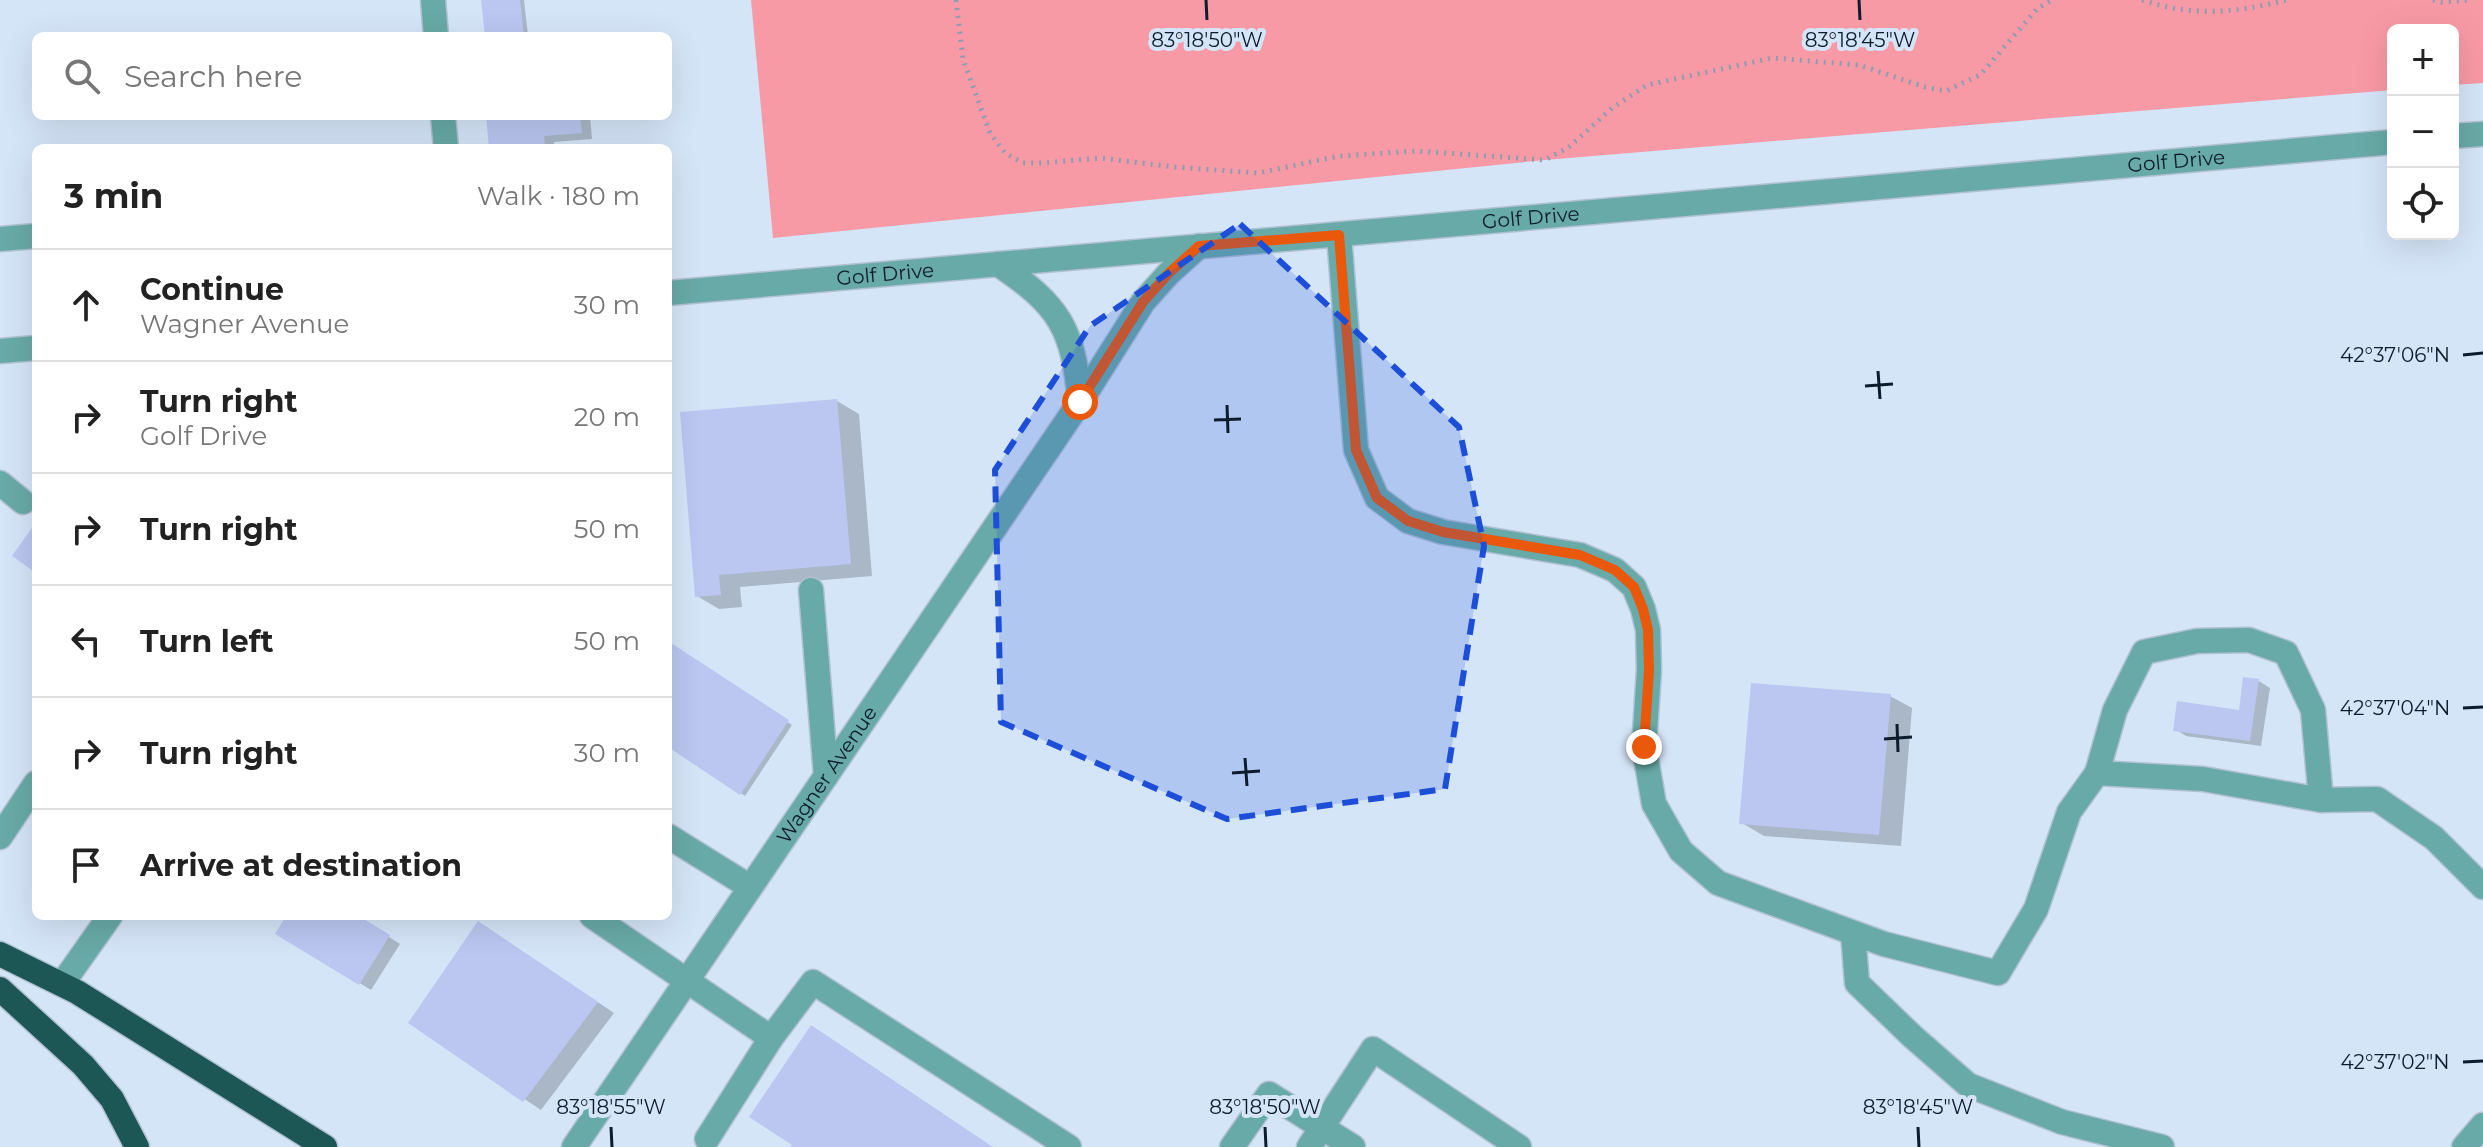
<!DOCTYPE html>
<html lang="en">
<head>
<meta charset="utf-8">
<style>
	:root { --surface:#fff; --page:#f6f6f6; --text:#222; --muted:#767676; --line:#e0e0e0 }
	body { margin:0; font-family:Montserrat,sans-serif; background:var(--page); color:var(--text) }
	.controls { position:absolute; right:24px; top:24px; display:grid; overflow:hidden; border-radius:12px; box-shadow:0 8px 32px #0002 }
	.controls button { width:72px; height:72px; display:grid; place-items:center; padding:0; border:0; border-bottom:2px solid var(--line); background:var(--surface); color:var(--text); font:40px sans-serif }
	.stop { position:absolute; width:24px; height:24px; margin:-18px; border:6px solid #ea580c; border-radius:50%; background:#fff }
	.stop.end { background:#ea580c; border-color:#fff; box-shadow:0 2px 8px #0008 }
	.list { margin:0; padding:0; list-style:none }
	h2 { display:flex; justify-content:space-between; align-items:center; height:104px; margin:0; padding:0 32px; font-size:34px }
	h2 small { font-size:26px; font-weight:400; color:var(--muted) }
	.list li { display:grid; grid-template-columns:52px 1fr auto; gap:24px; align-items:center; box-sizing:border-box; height:112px; padding:0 32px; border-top:2px solid var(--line) }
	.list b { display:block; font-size:30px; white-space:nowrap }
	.list p { margin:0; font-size:26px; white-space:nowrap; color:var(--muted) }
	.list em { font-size:26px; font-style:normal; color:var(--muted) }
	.icon { flex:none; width:44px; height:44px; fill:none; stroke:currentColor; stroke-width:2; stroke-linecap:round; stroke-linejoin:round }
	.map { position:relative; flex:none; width:2483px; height:1147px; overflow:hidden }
	.search { position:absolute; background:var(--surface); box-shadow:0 8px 32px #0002; left:32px; top:32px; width:640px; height:88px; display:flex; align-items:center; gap:20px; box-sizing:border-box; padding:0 28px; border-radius:12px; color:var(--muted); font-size:30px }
	.panel { position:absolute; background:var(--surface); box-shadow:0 8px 32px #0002; left:32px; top:144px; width:640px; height:776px; border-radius:12px }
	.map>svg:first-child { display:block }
</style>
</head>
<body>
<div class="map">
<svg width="2483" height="1147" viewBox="0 0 2483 1147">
	<rect width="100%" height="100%" fill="#d5e5f8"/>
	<polygon fill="#f89aa6" points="751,0 2483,0 2483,83 2453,85 2453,30 2393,30 2393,90 1545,160 773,238"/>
	<g fill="#0003">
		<polygon points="483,0 524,0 528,36 487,36"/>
		<polygon points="488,116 590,116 592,139 554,142 555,148 491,148"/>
		<polygon points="837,401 859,414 872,576 740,587 742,607 719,609 697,596"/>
		<polygon points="668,643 792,725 745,796 668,745"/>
		<polygon points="2259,681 2270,688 2261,746 2186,736 2175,729 2240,712"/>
		<polygon points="1890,696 1912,708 1901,846 1764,836 1742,823"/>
		<polygon points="289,916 356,916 400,944 371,990 278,933"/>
		<polygon points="495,933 614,1013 541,1110 410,1023"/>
	</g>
	<g fill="#bbc7f1">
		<polygon points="481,0 520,0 524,36 485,36"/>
		<polygon points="486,116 580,116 582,133 544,136 545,148 489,148"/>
		<polygon points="837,399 851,564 719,575 721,595 695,597 680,412"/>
		<polygon points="36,522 36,573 12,556"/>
		<polygon points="668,641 789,720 740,795 668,747"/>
		<polygon points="2243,677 2259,679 2250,741 2173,731 2177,701 2239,710"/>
		<polygon points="1751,683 1891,694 1879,835 1739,824"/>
		<polygon points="286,916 359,916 390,935 359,985 275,934"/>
		<polygon points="478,921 598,1002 523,1102 408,1023"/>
		<polygon points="811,1025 993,1147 790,1147 792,1145 749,1117"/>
	</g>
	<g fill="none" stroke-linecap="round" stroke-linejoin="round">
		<defs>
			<g id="minor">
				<polyline points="433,0 436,36"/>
				<polyline points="443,116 446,148"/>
				<polyline points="2453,136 2483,134"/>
				<polyline points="1339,235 1356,450 1377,498 1408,521 1443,532 1580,555 1615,570 1634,587 1643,609 1648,630 1649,670 1644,747 1654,804 1681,851 1718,883 1884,944 1998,973 2036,909 2069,812 2097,773 2203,779 2321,800 2377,799 2434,838 2483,887"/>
				<polyline points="0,239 36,236"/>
				<path d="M998 264C1060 306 1073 328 1080 402"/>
				<path id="s1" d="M668 293 2393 142"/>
				<polyline points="0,351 36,348"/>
				<polyline points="0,483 23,502"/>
				<polyline points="811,590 826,776"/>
				<polyline points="2097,773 2115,710 2144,652 2197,641 2249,640 2286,653 2313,710 2321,800"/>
				<polyline points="668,836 750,887"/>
				<polyline points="0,837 36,783"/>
				<polyline points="592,916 771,1038 813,982 1069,1147"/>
				<polyline points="1853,933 1857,983 1912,1036 1968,1085 2062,1122 2162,1147"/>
				<polyline points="62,984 110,916"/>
				<polyline points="707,1139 771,1038"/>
				<path id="s2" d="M574 1147 1080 402 1143 302 1169 273 1199 246"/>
				<polyline points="1232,1147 1269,1094 1353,1147"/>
				<polyline points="1309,1147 1373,1049 1519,1147"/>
				<polyline points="2464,1147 2483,1125"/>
			</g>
			<g id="highway">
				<polyline points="0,954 77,992 325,1147"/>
				<polyline points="0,989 83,1065 112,1099 137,1147"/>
			</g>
		</defs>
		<use href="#minor" stroke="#b1c1d3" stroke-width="27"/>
		<use href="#highway" stroke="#b1c1d3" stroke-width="27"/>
		<g stroke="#8d9daf" stroke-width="5" stroke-dasharray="2 6" stroke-linecap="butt">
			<polyline points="956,0 963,59 990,133 1005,153 1023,163 1043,163 1100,158 1174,167 1258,173 1339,156 1417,151 1545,160 1569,147 1612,108 1647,85 1772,58 1859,65 1925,87 1946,91 1980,75 2037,9 2052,0"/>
			<path d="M2142 0C2192 17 2236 13 2287 0"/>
			<polyline points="2433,0 2442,2 2471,0"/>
		</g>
		<use href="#minor" stroke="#68aaa7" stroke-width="24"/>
		<use href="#highway" stroke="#1c5755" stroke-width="24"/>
	</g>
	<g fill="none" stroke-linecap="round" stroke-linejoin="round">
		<polyline stroke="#ea580c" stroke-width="10" points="1080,402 1143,302 1169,273 1199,246 1339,235 1356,450 1377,498 1408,521 1443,532 1580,555 1615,570 1634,587 1643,609 1648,630 1649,670 1644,747"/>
	</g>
	<path fill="#1d4ed8" fill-opacity="0.2" stroke="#1d4ed8" stroke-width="6" stroke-dasharray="16 10" stroke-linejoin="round" d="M1240 224 1459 427 1484 546 1445 789 1227 819 1001 722 995 470 1090 326Z"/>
	<path fill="none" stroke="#0d1c2c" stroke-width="3" d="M1206 0 1207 20M1859 0 1860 20M2463 355 2483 353M1878 371 1880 399M1865 386 1893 384M1227 405 1228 433M1214 420 1241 419M2463 708 2483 707M1897 724 1898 752M1884 739 1912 737M1245 758 1247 786M1232 773 1260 771M2463 1062 2483 1061M611 1127 612 1147M1265 1127 1266 1147M1918 1127 1919 1147"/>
	<g text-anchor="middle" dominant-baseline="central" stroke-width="8" stroke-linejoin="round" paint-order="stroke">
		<g font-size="20" fill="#0d1c2c" stroke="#d5e5f8">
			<text stroke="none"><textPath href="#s1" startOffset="1514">Golf Drive</textPath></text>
			<text stroke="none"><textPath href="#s1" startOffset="866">Golf Drive</textPath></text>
			<text stroke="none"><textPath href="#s1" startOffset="218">Golf Drive</textPath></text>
			<text stroke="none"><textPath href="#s2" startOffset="450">Wagner Avenue</textPath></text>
		</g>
	</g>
	<g font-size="20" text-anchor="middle" fill="#0d1c2c" stroke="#d5e5f8" stroke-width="8" stroke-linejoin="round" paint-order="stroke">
		<text x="1207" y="47">83°18'50"W</text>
		<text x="1860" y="47">83°18'45"W</text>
		<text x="2395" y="362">42°37'06"N</text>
		<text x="2395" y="715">42°37'04"N</text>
		<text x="2395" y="1069">42°37'02"N</text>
		<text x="611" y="1114">83°18'55"W</text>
		<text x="1265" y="1114">83°18'50"W</text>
		<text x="1918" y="1114">83°18'45"W</text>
	</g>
</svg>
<div class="controls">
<button>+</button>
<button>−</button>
<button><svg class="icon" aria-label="locate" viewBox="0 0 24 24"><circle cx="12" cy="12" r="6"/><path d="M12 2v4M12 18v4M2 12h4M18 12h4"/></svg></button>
</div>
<div class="stop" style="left:1080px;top:402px"></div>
<div class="stop end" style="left:1644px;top:747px"></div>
<div class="search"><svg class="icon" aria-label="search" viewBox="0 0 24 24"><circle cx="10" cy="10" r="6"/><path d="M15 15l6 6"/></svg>Search here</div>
<section class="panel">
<h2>3 min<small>Walk · 180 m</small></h2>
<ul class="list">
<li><svg class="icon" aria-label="ahead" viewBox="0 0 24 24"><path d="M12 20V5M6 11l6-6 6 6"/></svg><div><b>Continue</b><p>Wagner Avenue</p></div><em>30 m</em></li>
<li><svg class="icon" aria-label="right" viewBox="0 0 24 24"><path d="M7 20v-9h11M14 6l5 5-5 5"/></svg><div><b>Turn right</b><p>Golf Drive</p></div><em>20 m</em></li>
<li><svg class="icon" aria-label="right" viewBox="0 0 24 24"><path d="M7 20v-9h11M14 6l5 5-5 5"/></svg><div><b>Turn right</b></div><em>50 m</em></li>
<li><svg class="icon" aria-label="left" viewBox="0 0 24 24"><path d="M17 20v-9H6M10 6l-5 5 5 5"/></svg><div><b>Turn left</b></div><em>50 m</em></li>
<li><svg class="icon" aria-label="right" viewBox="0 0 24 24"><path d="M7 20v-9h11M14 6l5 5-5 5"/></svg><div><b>Turn right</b></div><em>30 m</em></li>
<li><svg class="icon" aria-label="arrive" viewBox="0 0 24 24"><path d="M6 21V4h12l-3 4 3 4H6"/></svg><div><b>Arrive at destination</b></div></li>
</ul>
</section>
</div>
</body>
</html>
